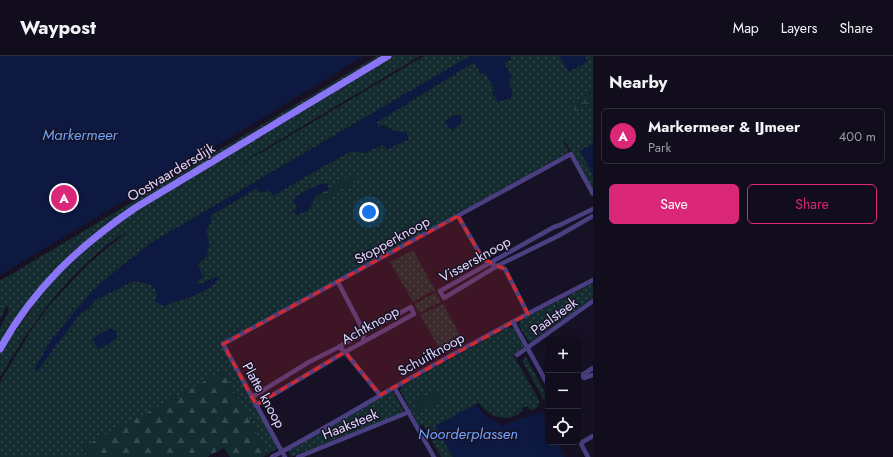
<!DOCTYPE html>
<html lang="en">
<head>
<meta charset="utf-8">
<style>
	:root { --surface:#110d1c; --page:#1a1625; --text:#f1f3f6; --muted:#9c9ca3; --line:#302d3b; --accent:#db2777 }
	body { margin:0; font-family:Jost,sans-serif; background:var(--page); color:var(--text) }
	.controls { position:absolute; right:12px; bottom:12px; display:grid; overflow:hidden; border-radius:6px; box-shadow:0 4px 16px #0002 }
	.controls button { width:36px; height:36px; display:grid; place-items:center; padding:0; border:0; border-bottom:1px solid var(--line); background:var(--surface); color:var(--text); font:20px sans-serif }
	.you { position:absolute; left:369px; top:156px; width:14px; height:14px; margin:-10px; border:3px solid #fff; border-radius:50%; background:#1a73e8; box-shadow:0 0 0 6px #1a73e833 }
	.badge { display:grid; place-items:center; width:26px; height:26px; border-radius:50%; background:var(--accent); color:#fff; font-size:13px; font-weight:700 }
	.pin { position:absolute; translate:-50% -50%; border:2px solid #fff; box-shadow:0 1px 4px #0006 }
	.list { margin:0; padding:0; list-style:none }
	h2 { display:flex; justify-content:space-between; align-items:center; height:52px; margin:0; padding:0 16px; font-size:17px }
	h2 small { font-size:13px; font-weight:400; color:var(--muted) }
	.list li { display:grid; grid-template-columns:26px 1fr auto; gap:12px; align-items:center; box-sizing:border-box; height:56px; margin:0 8px 8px; padding:0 8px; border:1px solid var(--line); border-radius:6px }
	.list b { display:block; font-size:15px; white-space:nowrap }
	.list p { margin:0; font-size:13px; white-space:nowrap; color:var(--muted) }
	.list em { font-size:13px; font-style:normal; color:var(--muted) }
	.actions { display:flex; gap:8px; padding:12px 16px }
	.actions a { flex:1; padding:9px 0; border:1px solid var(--accent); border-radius:6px; text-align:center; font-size:14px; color:var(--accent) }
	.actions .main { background:var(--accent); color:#fff }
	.icon { flex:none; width:22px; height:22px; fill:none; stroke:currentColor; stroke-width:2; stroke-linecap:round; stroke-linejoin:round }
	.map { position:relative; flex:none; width:593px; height:401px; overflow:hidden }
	header { display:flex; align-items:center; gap:24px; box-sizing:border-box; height:56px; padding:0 20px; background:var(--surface); border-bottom:1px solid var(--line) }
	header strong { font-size:19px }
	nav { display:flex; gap:22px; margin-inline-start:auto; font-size:14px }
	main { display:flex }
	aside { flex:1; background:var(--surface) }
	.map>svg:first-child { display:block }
</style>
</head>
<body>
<header>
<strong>Waypost</strong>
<nav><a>Map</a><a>Layers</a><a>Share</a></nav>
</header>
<main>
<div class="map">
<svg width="593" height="401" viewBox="0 0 593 401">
	<defs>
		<pattern id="grass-dots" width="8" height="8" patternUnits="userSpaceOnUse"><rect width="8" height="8" fill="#142c2f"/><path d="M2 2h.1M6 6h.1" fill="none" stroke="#364a4e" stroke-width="1.8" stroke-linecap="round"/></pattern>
		<pattern id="forest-firs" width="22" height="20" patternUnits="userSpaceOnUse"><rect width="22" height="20" fill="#142c2f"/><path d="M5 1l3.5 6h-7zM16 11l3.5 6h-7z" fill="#364a4e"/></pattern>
		<pattern id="wetland-marsh" width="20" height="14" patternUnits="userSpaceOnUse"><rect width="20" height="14" fill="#142c2f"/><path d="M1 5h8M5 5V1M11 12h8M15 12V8" fill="none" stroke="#364a4e"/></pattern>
	</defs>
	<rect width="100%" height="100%" fill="#171125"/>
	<g fill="url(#grass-dots)">
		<polygon points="377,0 385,0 290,57 266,68 252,79 104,170 73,195 52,217 0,287 0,271 9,255 7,249 0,263 0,225"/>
		<path d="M394 0H420L236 110 264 95 424 0H470L156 184 130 203 80 258 89 252 95 244 133 225 145 227 151 229 155 233 158 239 183 243 188 242 216 221 198 229C190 216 203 199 209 187L206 174 211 166 210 160 257 132 265 136 268 134 274 139 351 94 364 97 382 89 400 77C394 74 389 73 383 69L377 72V66L474 6 481 18 485 16 496 35 512 36 508 24 512 21 504 7 511 3 509 0H559L569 16 587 5 585 0H593V35L570 49 575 57 593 46V87L580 95 593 118V135L565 85 564 86 569 96 221 288 278 392 265 400V393L223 315 83 392 88 401H0V326L33 271 49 250 87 209 128 175C110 185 95 199 80 213 45 248 25 280 0 321V298L6 288 44 235 75 201 135 155Z"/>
		<polygon points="413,194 435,234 413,246 390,206"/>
		<polygon points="593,227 593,242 531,286 527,284 519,269 521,264"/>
		<polygon points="436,236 441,246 419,257 414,248"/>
		<polygon points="443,248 462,283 441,295 420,259"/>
		<path d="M508 271 513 272 523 288V291L513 299 539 344C539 350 538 352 533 354L529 353 527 350 522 352V355C508 368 488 361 479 347L476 348 436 370 453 401H441L423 368 419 370 400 334 402 330Z"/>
		<polygon points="526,301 548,342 548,352 522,304"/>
		<polygon points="389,336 393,336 403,354 402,357 291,401 288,395"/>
	</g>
	<g fill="url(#forest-firs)">
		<polygon points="352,119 355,120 356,123 354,127 340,134 337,139 319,146 314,141 329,134 331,130"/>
		<polygon points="223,315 265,393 265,400 263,401 230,401 224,392 207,401 88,401 83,391"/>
	</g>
	<polygon fill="url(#wetland-marsh)" points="593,35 593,46 575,57 570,49"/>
	<polygon fill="#142c2f" points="436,334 442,344 418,357 413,346"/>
	<g fill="#0e1941">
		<polygon points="0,0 363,0 264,61 0,219"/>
		<path d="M470 0H509L511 3 504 8 512 21 508 25 512 36 511 42 498 46 492 37 495 34 485 17 481 18 474 6 377 66 378 72 383 69C390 74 398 77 406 76L409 83 388 93 382 89 364 97 351 95 273 139 268 134 261 137 257 132 210 160 211 166 206 174 209 187 207 200 197 208 204 221 196 226 198 229 216 221 219 223C205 239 182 243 163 250L154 244 158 239 155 233 151 229 145 227 133 225 95 244 89 252 80 258 37 315 34 314 51 284 92 235 130 203 156 184Z"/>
		<polygon points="559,0 585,0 587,5 569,16"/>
		<polygon points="459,58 462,61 461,67 451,74 446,68 446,64 453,60"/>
		<polygon points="593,87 593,118 580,95"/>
		<path d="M328 127V134L314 141C313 152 307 156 297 159L294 156 297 151 293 144C303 135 316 128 328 127Z"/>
		<polygon points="110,272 116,275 117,281 107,289 98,293 92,283"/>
		<polygon points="476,348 485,360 501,368 502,371 504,371 505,368 541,356 548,370 548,386 557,386 565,401 453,401 435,370"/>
	</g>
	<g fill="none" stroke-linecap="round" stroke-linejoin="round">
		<g stroke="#4a3f81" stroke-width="4.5">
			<polyline points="593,153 560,169 554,171 440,235 444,242 497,210 558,180 593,160"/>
			<polyline points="458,160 483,203 490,207 505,213 528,258"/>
			<polyline points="338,226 364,276 363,285"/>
			<polyline points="513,266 548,329"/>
			<polyline points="339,291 345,296 380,339"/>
			<polyline points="517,299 593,245"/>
			<polyline points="593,312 582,319 584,322 593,319"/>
			<polyline points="394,331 434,401"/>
			<polyline points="252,341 309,306 339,291 364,276 411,251 414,258 345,296 256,349"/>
			<polyline points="578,382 588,401"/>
			<polyline points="581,387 593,380"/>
			<path d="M272 401C313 379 353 355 393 332 459 294 526 258 593 224"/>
			<polyline points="285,401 223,288 571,98 593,138"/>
			<polyline points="298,401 409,356"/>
		</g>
		<path stroke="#8a75f6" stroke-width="7" d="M0 293C33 233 79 190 135 152L388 0"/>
	</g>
	<path fill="#d62828" fill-opacity="0.2" stroke="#d62828" stroke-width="3" stroke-dasharray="8 5" stroke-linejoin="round" d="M458 160 483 203 505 213 528 258 380 339 345 296 256 349 223 288Z"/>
	<g text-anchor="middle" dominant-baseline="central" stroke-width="3" stroke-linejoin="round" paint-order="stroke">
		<g font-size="14" fill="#e1d8fc" stroke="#171125">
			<text transform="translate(171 116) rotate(-31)">Oostvaardersdijk</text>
			<text transform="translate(392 184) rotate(-29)">Stopperknoop</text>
			<text transform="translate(475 203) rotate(-29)">Vissersknoop</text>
			<text transform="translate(554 260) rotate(-36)">Paalsteek</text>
			<text transform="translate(370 269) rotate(-29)">Achtknoop</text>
			<text transform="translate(431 298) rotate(-29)">Schuifknoop</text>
			<text transform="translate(264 339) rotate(61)">Platte knoop</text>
			<text transform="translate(350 368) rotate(-22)">Haaksteek</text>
		</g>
		<g font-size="15" font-style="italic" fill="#6da3f5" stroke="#171125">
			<text x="80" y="79">Markermeer</text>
			<text x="468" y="378">Noorderplassen</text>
		</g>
	</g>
</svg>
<div class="controls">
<button>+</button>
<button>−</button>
<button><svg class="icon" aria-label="locate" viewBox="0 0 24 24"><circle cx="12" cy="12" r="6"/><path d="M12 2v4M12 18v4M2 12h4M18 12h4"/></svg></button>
</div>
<div class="you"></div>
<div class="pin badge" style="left:64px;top:142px">A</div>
</div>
<aside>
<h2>Nearby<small></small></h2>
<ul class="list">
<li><span class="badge">A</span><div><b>Markermeer &amp; IJmeer</b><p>Park</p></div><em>400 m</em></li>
</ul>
<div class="actions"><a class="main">Save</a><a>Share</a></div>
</aside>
</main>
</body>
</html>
